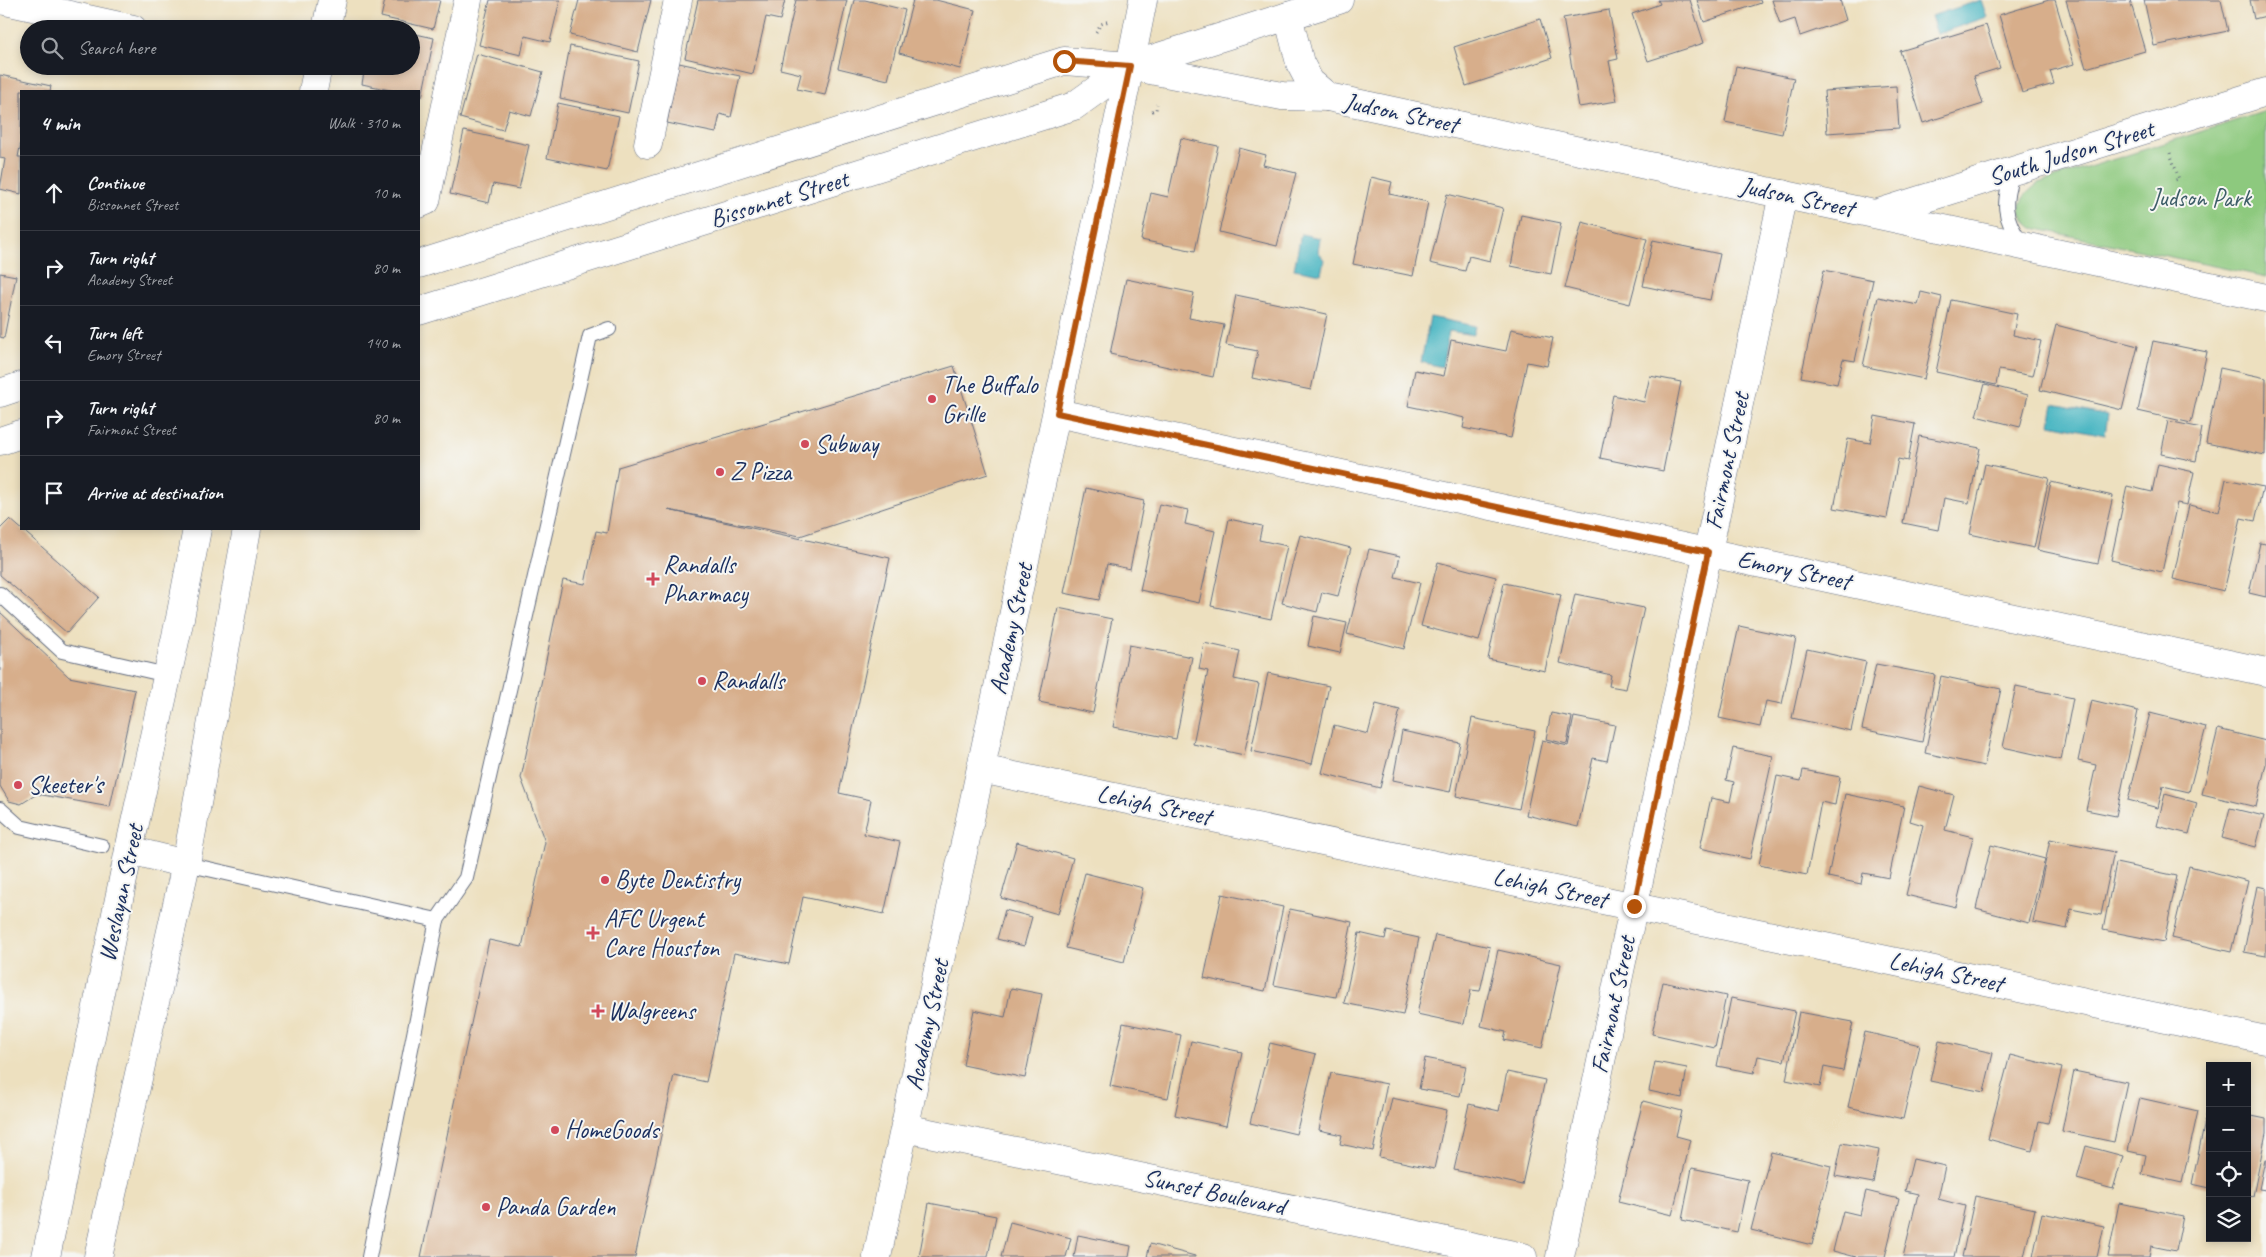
<!DOCTYPE html>
<html lang="en">
<head>
<meta charset="utf-8">
<style>
	:root { --surface:#171b24; --page:#242831; --text:#f1f3f6; --muted:#9ea1a6; --line:#363941 }
	body { margin:0; font-family:Caveat,sans-serif; background:var(--page); color:var(--text) }
	.controls { position:absolute; right:15px; bottom:15px; display:grid; overflow:hidden; border-radius:0px; box-shadow:0 2px 8px #0003 }
	.controls button { width:45px; height:45px; display:grid; place-items:center; padding:0; border:0; border-bottom:1px solid var(--line); background:var(--surface); color:var(--text); font:25px sans-serif }
	.stop { position:absolute; width:15px; height:15px; margin:-11px; border:4px solid #b45309; border-radius:50%; background:#fff }
	.stop.end { background:#b45309; border-color:#fff; box-shadow:0 1px 5px #0008 }
	.list { margin:0; padding:0; list-style:none }
	h2 { display:flex; justify-content:space-between; align-items:center; height:65px; margin:0; padding:0 20px; font-size:21px }
	h2 small { font-size:16px; font-weight:400; color:var(--muted) }
	.list li { display:grid; grid-template-columns:32px 1fr auto; gap:15px; align-items:center; box-sizing:border-box; height:75px; padding:0 20px; border-top:1px solid var(--line) }
	.list b { display:block; font-size:19px; white-space:nowrap }
	.list p { margin:0; font-size:16px; white-space:nowrap; color:var(--muted) }
	.list em { font-size:16px; font-style:normal; color:var(--muted) }
	.icon { flex:none; width:28px; height:28px; fill:none; stroke:currentColor; stroke-width:2; stroke-linecap:round; stroke-linejoin:round }
	.map { position:relative; flex:none; width:2266px; height:1257px; overflow:hidden }
	.search { position:absolute; background:var(--surface); box-shadow:0 2px 8px #0003; left:20px; top:20px; width:400px; height:55px; display:flex; align-items:center; gap:12px; box-sizing:border-box; padding:0 18px; border-radius:28px; color:var(--muted); font-size:19px }
	.panel { position:absolute; background:var(--surface); box-shadow:0 2px 8px #0003; left:20px; top:90px; width:400px; height:440px; border-radius:0px }
	.map>svg:first-child { display:block }
</style>
</head>
<body>
<div class="map">
<svg width="2266" height="1257" viewBox="0 0 2266 1257">
	<rect width="100%" height="100%" fill="#f6f6f2"/>
	<filter id="ink" filterUnits="userSpaceOnUse"><feTurbulence type="fractalNoise" baseFrequency=".02" numOctaves="2"/><feDisplacementMap in="SourceGraphic" scale="10" xChannelSelector="R" yChannelSelector="G"/><feConvolveMatrix kernelMatrix="1 2 1 2 8 2 1 2 1" color-interpolation-filters="sRGB"/></filter>
	<filter id="wash" filterUnits="userSpaceOnUse"><feTurbulence type="fractalNoise" baseFrequency=".0096" numOctaves="4" result="noise"/><feDisplacementMap in="SourceGraphic" scale="20" xChannelSelector="R" yChannelSelector="G"/><feGaussianBlur stdDeviation="1.12" result="paint"/><feColorMatrix in="noise" values="0 0 0 0 0 0 0 0 0 0 0 0 0 0 0 0 0 1.4 0 .05"/><feComposite in="paint" operator="in"/></filter>
	<g filter="url(#wash)">
		<rect width="100%" height="100%" fill="#ede0bf"/>
		<path fill="#8dc97e" stroke="#547c6e" d="M2266 111V277L2033 228C2010 211 2020 197 2039 183Z"/>
		<g fill="#48b6c2" stroke="#327290">
			<polygon points="1981,0 1987,17 1937,34 1931,16"/>
			<polygon points="1301,234 1320,238 1318,251 1324,260 1321,274 1294,269"/>
			<polygon points="1430,317 1475,326 1473,335 1449,331 1442,367 1421,362"/>
			<polygon points="2054,404 2108,415 2105,435 2050,424"/>
		</g>
		<g id="blocks">
			<g fill="#d7ae8b">
				<polygon points="385,0 440,0 433,29 381,17"/>
				<polygon points="490,0 560,0 550,42 525,36 521,55 479,45"/>
				<polygon points="579,0 651,0 638,52 570,35"/>
				<polygon points="698,0 785,0 780,20 766,17 753,74 685,58"/>
				<polygon points="796,0 847,0 825,95 797,89 801,74 780,69"/>
				<polygon points="854,0 865,0 905,10 888,80 838,68"/>
				<polygon points="913,0 936,0 975,10 960,69 899,53"/>
				<polygon points="1658,0 1690,0 1704,43 1648,61 1632,14 1660,4"/>
				<polygon points="1697,0 1760,0 1761,3 1704,22"/>
				<polygon points="1772,0 1840,0 1846,20 1800,36 1795,19 1780,24"/>
				<polygon points="2049,0 2055,0 2074,64 2050,71 2054,84 2022,93 1999,15"/>
				<polygon points="2066,0 2130,0 2145,51 2086,68"/>
				<polygon points="2144,0 2221,0 2228,31 2154,46"/>
				<polygon points="2250,0 2266,0 2266,16 2254,19"/>
				<polygon points="1609,10 1618,59 1609,61 1617,101 1579,107 1563,18"/>
				<polygon points="1540,19 1552,58 1466,86 1454,47"/>
				<polygon points="374,25 387,28 387,29 373,29"/>
				<polygon points="1986,25 2000,68 1974,76 1983,104 1923,123 1900,51"/>
				<polygon points="411,33 434,38 422,97 419,96 419,91 395,91 362,84 365,66 411,66"/>
				<polygon points="570,46 639,61 628,113 560,98"/>
				<polygon points="477,54 543,72 531,116 509,110 503,130 460,118"/>
				<polygon points="679,63 740,76 731,117 720,114 716,133 667,123"/>
				<polygon points="1736,66 1794,78 1782,134 1725,122"/>
				<polygon points="0,75 51,86 50,91 21,91 21,142 18,157 21,157 21,194 0,189 5,159 0,158"/>
				<polygon points="1896,86 1899,128 1827,133 1824,91"/>
				<polygon points="558,103 619,116 607,171 547,158"/>
				<polygon points="464,131 529,145 519,189 493,184 489,203 450,194"/>
				<polygon points="1181,138 1218,146 1195,251 1141,240 1151,193 1168,197"/>
				<polygon points="1239,148 1266,155 1263,165 1296,173 1277,246 1219,232"/>
				<polygon points="1371,177 1392,182 1389,194 1428,202 1413,276 1353,264"/>
				<polygon points="1447,194 1503,208 1490,261 1469,256 1465,271 1430,263"/>
				<polygon points="1521,215 1561,223 1551,274 1511,266"/>
				<polygon points="1582,222 1647,239 1630,304 1565,288"/>
				<polygon points="1653,240 1720,254 1710,300 1643,286"/>
				<polygon points="1824,270 1873,280 1855,361 1843,359 1837,384 1801,377"/>
				<polygon points="0,273 16,276 4,338 0,337"/>
				<polygon points="1126,279 1194,293 1189,318 1224,325 1213,377 1110,354"/>
				<polygon points="1921,292 1942,297 1924,379 1863,366 1878,297 1918,305"/>
				<polygon points="1236,295 1327,314 1311,390 1252,378 1258,351 1226,345"/>
				<polygon points="1951,300 2017,314 2013,335 2041,341 2033,376 1999,370 1996,385 1936,372"/>
				<polygon points="2056,325 2138,346 2122,410 2040,390"/>
				<polygon points="1511,329 1553,338 1547,366 1527,362 1511,438 1463,428 1465,418 1408,406 1415,370 1444,376 1451,340 1506,351"/>
				<polygon points="2153,341 2207,352 2191,423 2138,411"/>
				<polygon points="954,366 988,474 800,536 668,510 890,558 839,793 871,800 864,834 900,842 884,914 803,897 789,964 734,953 706,1082 674,1075 635,1257 421,1257 489,940 522,947 545,842 521,778 563,580 585,584 596,531 607,533 618,467"/>
				<polygon points="2220,368 2266,378 2265,455 2206,443"/>
				<polygon points="1650,376 1681,382 1663,471 1600,458 1613,395 1644,402"/>
				<polygon points="1985,384 2028,395 2020,427 1976,416"/>
				<polygon points="1875,416 1915,424 1908,461 1898,459 1887,518 1834,508 1848,439 1870,443"/>
				<polygon points="2168,421 2202,428 2196,461 2161,454"/>
				<polygon points="1919,436 1980,448 1969,503 1944,498 1938,530 1903,523"/>
				<polygon points="1985,464 2049,478 2034,548 1970,534"/>
				<polygon points="2158,464 2194,472 2187,505 2177,503 2162,572 2111,560 2127,486 2152,492"/>
				<polygon points="2226,479 2263,487 2255,521 2241,518 2224,591 2173,579 2189,505 2219,512"/>
				<polygon points="2051,482 2113,496 2098,563 2037,550"/>
				<polygon points="1086,488 1144,501 1130,569 1107,564 1099,600 1064,593"/>
				<polygon points="1159,504 1188,510 1185,524 1215,531 1199,603 1140,590"/>
				<polygon points="10,519 99,597 67,633 0,575 0,529"/>
				<polygon points="1229,519 1262,526 1259,540 1287,546 1271,619 1211,606"/>
				<polygon points="1300,535 1351,548 1338,596 1322,592 1317,612 1282,603"/>
				<polygon points="2260,543 2266,544 2266,597 2249,593"/>
				<polygon points="1369,549 1400,556 1395,577 1420,583 1404,649 1347,634"/>
				<polygon points="1438,562 1496,577 1479,641 1421,626"/>
				<polygon points="1504,583 1561,595 1545,671 1488,659"/>
				<polygon points="1575,594 1644,608 1626,689 1609,686 1611,675 1560,663"/>
				<polygon points="1058,608 1112,619 1093,713 1039,702"/>
				<polygon points="0,612 69,677 135,690 110,807 37,794 21,804 9,801 0,786"/>
				<polygon points="1314,616 1347,623 1340,653 1308,646"/>
				<polygon points="1739,626 1796,638 1782,704 1766,701 1760,727 1719,718"/>
				<polygon points="1204,643 1240,651 1234,679 1259,684 1244,755 1193,744 1208,671 1199,669"/>
				<polygon points="1129,645 1192,657 1176,739 1113,727"/>
				<polygon points="1807,649 1866,662 1851,731 1792,718"/>
				<polygon points="1876,664 1935,675 1922,742 1862,729"/>
				<polygon points="1268,673 1329,686 1312,764 1251,751"/>
				<polygon points="1941,676 2001,689 1984,766 1925,753"/>
				<polygon points="2016,686 2073,698 2061,760 2003,747"/>
				<polygon points="2091,700 2138,711 2116,816 2086,810 2096,765 2078,761"/>
				<polygon points="1376,704 1400,710 1380,788 1322,773 1334,725 1368,734"/>
				<polygon points="1551,713 1572,717 1567,744 1546,739"/>
				<polygon points="2150,713 2206,727 2189,792 2163,786 2158,808 2128,800"/>
				<polygon points="1574,717 1615,725 1607,761 1593,758 1578,827 1526,815 1542,740 1568,746"/>
				<polygon points="1472,718 1535,731 1519,809 1456,796"/>
				<polygon points="2218,729 2266,741 2266,764 2256,807 2202,794"/>
				<polygon points="1402,731 1460,743 1450,792 1393,780"/>
				<polygon points="1733,748 1773,756 1750,859 1700,848 1711,798 1730,802 1734,782 1726,780"/>
				<polygon points="1803,770 1840,777 1835,805 1821,802 1807,875 1759,865 1777,776 1801,781"/>
				<polygon points="1919,786 1954,795 1945,830 1973,837 1956,907 1906,895 1923,825 1910,821"/>
				<polygon points="1845,794 1904,806 1889,878 1863,873 1861,884 1828,877"/>
				<polygon points="2165,794 2197,803 2189,834 2157,826"/>
				<polygon points="2230,808 2264,816 2256,847 2222,838"/>
				<polygon points="2050,839 2114,852 2101,915 2071,909 2067,929 2033,922"/>
				<polygon points="1017,842 1073,858 1058,914 1001,898"/>
				<polygon points="1991,845 2045,859 2029,923 1976,909"/>
				<polygon points="2116,863 2177,876 2164,942 2103,930"/>
				<polygon points="2189,866 2248,881 2231,952 2172,938"/>
				<polygon points="1085,873 1143,888 1124,962 1066,948"/>
				<polygon points="2257,886 2266,888 2266,956 2244,952"/>
				<polygon points="1222,894 1283,907 1265,991 1204,978"/>
				<polygon points="1290,909 1352,922 1336,997 1274,985"/>
				<polygon points="1005,910 1032,917 1024,946 997,939"/>
				<polygon points="1387,931 1419,938 1403,1015 1344,1003 1359,933 1385,939"/>
				<polygon points="1435,935 1490,947 1480,991 1471,990 1464,1024 1417,1014"/>
				<polygon points="1498,950 1561,964 1542,1048 1504,1040 1506,1032 1481,1026"/>
				<polygon points="1663,982 1726,996 1715,1048 1652,1034"/>
				<polygon points="1011,988 1042,994 1025,1078 963,1065 974,1010 1005,1017"/>
				<polygon points="1731,998 1795,1011 1784,1061 1758,1056 1754,1073 1717,1066"/>
				<polygon points="1799,1012 1853,1022 1843,1071 1824,1067 1820,1087 1786,1080"/>
				<polygon points="1123,1023 1181,1035 1168,1098 1110,1086"/>
				<polygon points="1865,1032 1920,1045 1903,1119 1848,1107"/>
				<polygon points="1191,1041 1242,1052 1226,1126 1175,1115"/>
				<polygon points="1939,1041 1993,1053 1984,1092 1930,1081"/>
				<polygon points="1270,1043 1316,1054 1296,1134 1250,1123"/>
				<polygon points="2010,1055 2062,1068 2048,1123 2039,1121 2032,1151 1988,1139"/>
				<polygon points="1425,1058 1466,1066 1460,1096 1419,1089"/>
				<polygon points="1655,1062 1687,1068 1682,1098 1649,1091"/>
				<polygon points="2074,1071 2127,1082 2114,1142 2062,1131"/>
				<polygon points="1507,1072 1545,1080 1522,1185 1454,1170 1469,1104 1499,1111"/>
				<polygon points="1331,1073 1387,1084 1373,1151 1340,1144 1342,1135 1319,1130"/>
				<polygon points="1392,1098 1447,1110 1434,1169 1379,1157"/>
				<polygon points="2140,1098 2198,1111 2182,1183 2142,1174 2146,1155 2128,1151"/>
				<polygon points="1643,1101 1682,1111 1676,1136 1691,1140 1672,1215 1618,1202"/>
				<polygon points="2208,1107 2210,1107 2210,1188 2192,1184"/>
				<polygon points="2247,1115 2266,1119 2266,1133 2253,1196 2247,1195"/>
				<polygon points="1842,1143 1879,1150 1873,1183 1835,1176"/>
				<polygon points="2086,1146 2123,1156 2113,1189 2077,1179"/>
				<polygon points="1771,1152 1831,1166 1812,1245 1751,1230"/>
				<polygon points="1913,1159 1945,1166 1938,1199 1965,1206 1954,1257 1903,1257 1918,1194 1905,1191"/>
				<polygon points="2265,1160 2266,1160 2266,1190 2259,1189"/>
				<polygon points="1692,1168 1748,1180 1737,1232 1682,1220"/>
				<polygon points="1866,1191 1899,1199 1885,1257 1856,1257 1833,1251 1843,1211 1860,1215"/>
				<polygon points="1975,1196 2035,1209 2024,1257 1962,1257"/>
				<polygon points="929,1203 996,1216 988,1257 919,1257"/>
				<polygon points="2119,1203 2183,1216 2176,1251 2151,1246 2149,1257 2108,1257"/>
				<polygon points="2042,1213 2104,1226 2097,1257 2033,1257"/>
				<polygon points="1010,1222 1071,1238 1066,1257 1001,1257"/>
				<polygon points="1078,1235 1131,1246 1129,1257 1074,1257"/>
				<polygon points="1150,1244 1195,1256 1195,1257 1147,1257"/>
			</g>
		</g>
	</g>
	<g filter="url(#ink)">
		<use href="#blocks" fill-opacity="0" stroke="#646d80" stroke-width="1"/>
		<g fill="none" stroke-linecap="round" stroke-linejoin="round">
			<defs>
				<g id="service">
					<path d="M2013 171C2003 202 2002 217 2022 244"/>
					<polyline points="0,594 62,651 167,675"/>
					<polyline points="0,809 20,827 102,846"/>
					<polyline points="186,864 437,920"/>
					<polyline points="369,1257 437,920 466,878 590,336 609,329"/>
				</g>
				<g id="minor">
					<polyline points="1,0 133,29"/>
					<polyline points="1288,16 1300,63 1310,82 1328,97"/>
					<polyline points="648,144 678,0"/>
					<polyline points="419,204 426,201 468,0"/>
					<polyline points="1878,213 2266,92"/>
					<polyline points="1057,413 2266,672"/>
					<polyline points="981,769 2266,1040"/>
					<polyline points="905,1128 1523,1257"/>
					<polyline points="877,1257 1130,66 1282,96 1328,97 2266,298"/>
					<polyline points="1560,1257 1783,194"/>
				</g>
				<polyline id="tertiary" points="1130,66 1143,0"/>
				<g id="secondary">
					<polyline points="326,29 332,0"/>
					<polyline points="313,91 318,66"/>
					<polyline points="419,264 1064,61 1130,66"/>
					<polyline points="419,311 1074,106 1130,66 1339,0"/>
					<polyline points="0,393 21,386"/>
					<polyline points="0,441 21,434"/>
					<polyline points="129,850 186,864"/>
					<polyline points="46,1257 129,850 180,618 197,529"/>
					<polyline points="98,1257 186,864 247,529"/>
				</g>
			</defs>
			<use href="#service" stroke="#646d80" stroke-width="16"/>
			<use href="#minor" stroke="#646d80" stroke-width="29"/>
			<use href="#tertiary" stroke="#646d80" stroke-width="29"/>
			<use href="#secondary" stroke="#646d80" stroke-width="29"/>
			<g stroke="#646d80" stroke-width="3" stroke-dasharray="1 4" stroke-linecap="butt">
				<polyline points="1096,32 1101,24 1109,21"/>
				<polyline points="1152,111 1156,110 1157,104"/>
				<polyline points="2170,153 2179,179 2175,180"/>
			</g>
			<use href="#service" stroke="#fff" stroke-width="14"/>
			<use href="#minor" stroke="#fff" stroke-width="28"/>
			<use href="#tertiary" stroke="#fff" stroke-width="28"/>
			<use href="#secondary" stroke="#fff" stroke-width="28"/>
		</g>
	</g>
	<g fill="none" stroke-linecap="round" stroke-linejoin="round" filter="url(#ink)">
		<polyline stroke="#b45309" stroke-width="6" points="1064,61 1130,66 1057,413 1708,552 1634,906"/>
	</g>
	<g fill="#d1495b" stroke="#f6f6f2" stroke-width="2">
		<circle cx="932" cy="399" r="5"/>
		<circle cx="805" cy="444" r="5"/>
		<circle cx="720" cy="472" r="5"/>
		<path d="M650.5 571.5h5v5h5v5h-5v5h-5v-5h-5v-5h5z"/>
		<circle cx="702" cy="681" r="5"/>
		<circle cx="18" cy="785" r="5"/>
		<circle cx="605" cy="880" r="5"/>
		<path d="M590.5 925.5h5v5h5v5h-5v5h-5v-5h-5v-5h5z"/>
		<path d="M595.5 1003.5h5v5h5v5h-5v5h-5v-5h-5v-5h5z"/>
		<circle cx="555" cy="1130" r="5"/>
		<circle cx="486" cy="1207" r="5"/>
	</g>
	<g text-anchor="middle" dominant-baseline="central" stroke-width="4" stroke-linejoin="round" paint-order="stroke">
		<g font-size="25" fill="#1b2f5e" stroke="#f6f6f2">
			<text transform="translate(1401 113) rotate(12)">Judson Street</text>
			<text transform="translate(2071 153) rotate(-17)">South Judson Street</text>
			<text transform="translate(1797 197) rotate(12)">Judson Street</text>
			<text transform="translate(779 199) rotate(-17)">Bissonnet Street</text>
			<text transform="translate(1727 461) rotate(-78)">Fairmont Street</text>
			<text transform="translate(1794 570) rotate(12)">Emory Street</text>
			<text transform="translate(1011 629) rotate(-78)">Academy Street</text>
			<text transform="translate(1154 805) rotate(12)">Lehigh Street</text>
			<text transform="translate(1550 888) rotate(12)">Lehigh Street</text>
			<text transform="translate(121 893) rotate(-78)">Weslayan Street</text>
			<text transform="translate(1946 972) rotate(12)">Lehigh Street</text>
			<text transform="translate(1613 1005) rotate(-78)">Fairmont Street</text>
			<text transform="translate(927 1025) rotate(-78)">Academy Street</text>
			<text transform="translate(1214 1192) rotate(12)">Sunset Boulevard</text>
		</g>
		<g font-size="25" fill="#3d5d68" stroke="#f6f6f2">
			<text x="2201" y="198">Judson Park</text>
		</g>
		<g font-size="25" fill="#1b2f5e" stroke="#f6f6f2" text-anchor="start">
			<text x="942" y="385">The Buffalo<tspan x="942" dy="29">Grille</tspan></text>
			<text x="815" y="444">Subway</text>
			<text x="730" y="472">Z Pizza</text>
			<text x="663" y="565">Randalls<tspan x="663" dy="29">Pharmacy</tspan></text>
			<text x="712" y="681">Randalls</text>
			<text x="28" y="785">Skeeter's</text>
			<text x="615" y="880">Byte Dentistry</text>
			<text x="604" y="919">AFC Urgent<tspan x="604" dy="29">Care Houston</tspan></text>
			<text x="608" y="1011">Walgreens</text>
			<text x="565" y="1130">HomeGoods</text>
			<text x="496" y="1207">Panda Garden</text>
		</g>
	</g>
</svg>
<div class="controls">
<button>+</button>
<button>−</button>
<button><svg class="icon" aria-label="locate" viewBox="0 0 24 24"><circle cx="12" cy="12" r="6"/><path d="M12 2v4M12 18v4M2 12h4M18 12h4"/></svg></button>
<button><svg class="icon" aria-label="layers" viewBox="0 0 24 24"><path d="M12 4l9 5-9 5-9-5zM3 14l9 5 9-5"/></svg></button>
</div>
<div class="stop" style="left:1064px;top:61px"></div>
<div class="stop end" style="left:1634px;top:906px"></div>
<div class="search"><svg class="icon" aria-label="search" viewBox="0 0 24 24"><circle cx="10" cy="10" r="6"/><path d="M15 15l6 6"/></svg>Search here</div>
<section class="panel">
<h2>4 min<small>Walk · 310 m</small></h2>
<ul class="list">
<li><svg class="icon" aria-label="ahead" viewBox="0 0 24 24"><path d="M12 20V5M6 11l6-6 6 6"/></svg><div><b>Continue</b><p>Bissonnet Street</p></div><em>10 m</em></li>
<li><svg class="icon" aria-label="right" viewBox="0 0 24 24"><path d="M7 20v-9h11M14 6l5 5-5 5"/></svg><div><b>Turn right</b><p>Academy Street</p></div><em>80 m</em></li>
<li><svg class="icon" aria-label="left" viewBox="0 0 24 24"><path d="M17 20v-9H6M10 6l-5 5 5 5"/></svg><div><b>Turn left</b><p>Emory Street</p></div><em>140 m</em></li>
<li><svg class="icon" aria-label="right" viewBox="0 0 24 24"><path d="M7 20v-9h11M14 6l5 5-5 5"/></svg><div><b>Turn right</b><p>Fairmont Street</p></div><em>80 m</em></li>
<li><svg class="icon" aria-label="arrive" viewBox="0 0 24 24"><path d="M6 21V4h12l-3 4 3 4H6"/></svg><div><b>Arrive at destination</b></div></li>
</ul>
</section>
</div>
</body>
</html>
